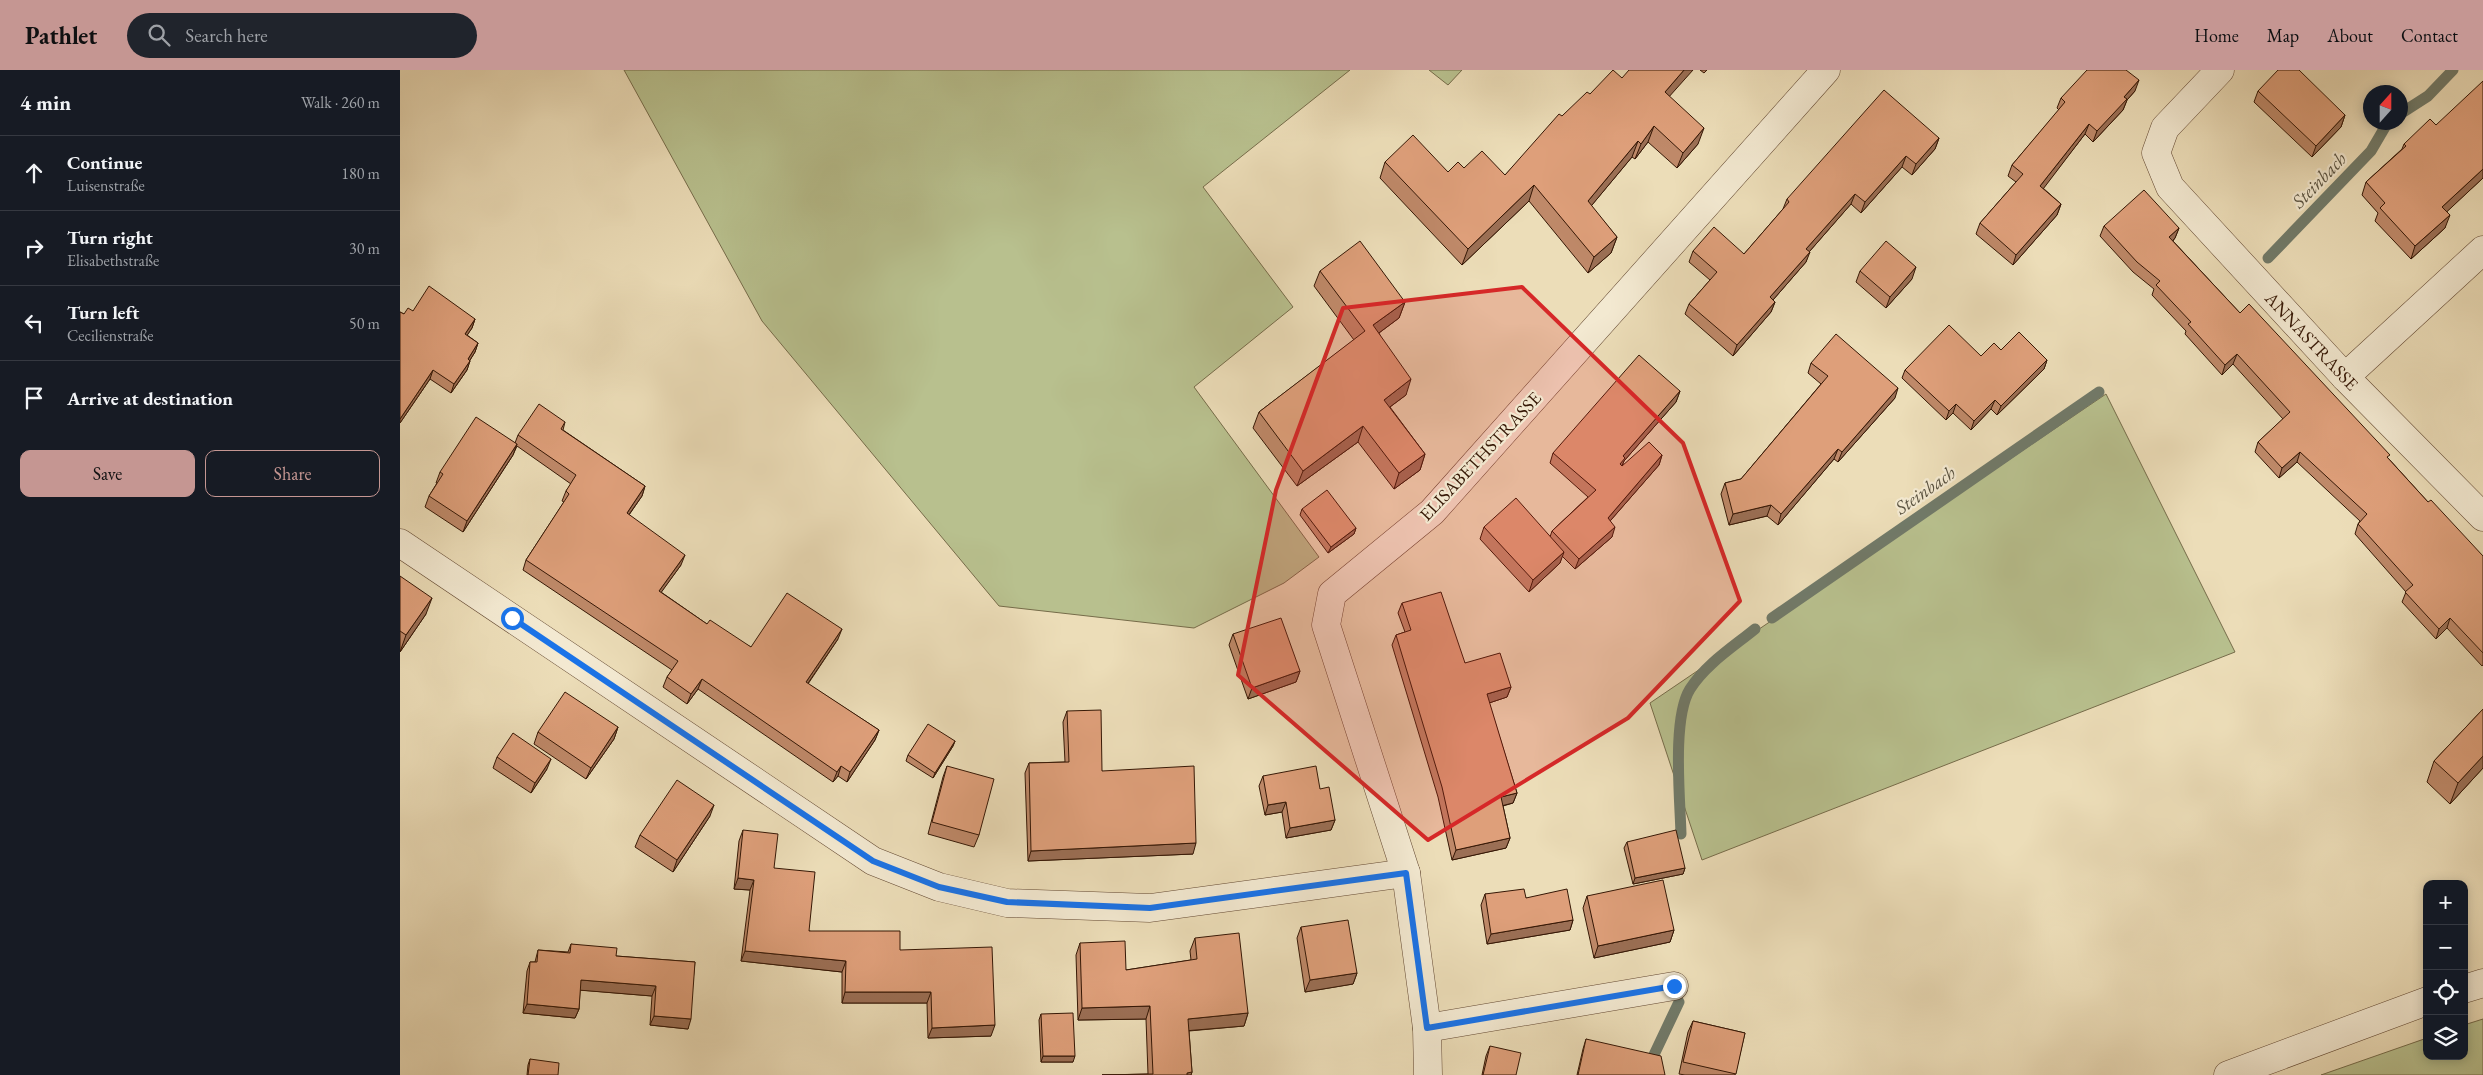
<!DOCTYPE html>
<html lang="en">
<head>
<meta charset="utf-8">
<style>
	:root { --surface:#171b24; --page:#20242c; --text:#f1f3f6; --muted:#9ea1a6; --line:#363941; --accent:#c59692 }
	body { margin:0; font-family:"EB Garamond",serif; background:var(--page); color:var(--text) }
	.controls { position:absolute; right:15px; bottom:15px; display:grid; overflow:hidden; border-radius:10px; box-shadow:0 2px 12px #0003 }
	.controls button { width:45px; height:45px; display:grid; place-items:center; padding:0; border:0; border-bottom:1px solid var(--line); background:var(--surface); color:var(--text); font:25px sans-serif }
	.compass { position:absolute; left:1963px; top:15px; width:45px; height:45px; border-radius:50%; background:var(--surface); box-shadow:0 2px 12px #0003; rotate:21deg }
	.stop { position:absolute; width:15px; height:15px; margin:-11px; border:4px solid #1a73e8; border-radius:50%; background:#fff }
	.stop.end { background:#1a73e8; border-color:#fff; box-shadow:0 1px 5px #0008 }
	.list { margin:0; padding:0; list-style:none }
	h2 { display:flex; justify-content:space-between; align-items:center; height:65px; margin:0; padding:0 20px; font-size:21px }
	h2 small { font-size:16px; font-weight:400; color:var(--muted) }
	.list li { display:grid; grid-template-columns:32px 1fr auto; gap:15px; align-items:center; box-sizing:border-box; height:75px; padding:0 20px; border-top:1px solid var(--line) }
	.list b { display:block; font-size:19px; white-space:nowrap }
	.list p { margin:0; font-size:16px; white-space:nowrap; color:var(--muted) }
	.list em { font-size:16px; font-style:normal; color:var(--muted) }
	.actions { display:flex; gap:10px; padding:15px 20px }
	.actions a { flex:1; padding:11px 0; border:1px solid var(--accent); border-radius:10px; text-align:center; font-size:18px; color:var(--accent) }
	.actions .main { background:var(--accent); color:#111 }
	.icon { flex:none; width:28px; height:28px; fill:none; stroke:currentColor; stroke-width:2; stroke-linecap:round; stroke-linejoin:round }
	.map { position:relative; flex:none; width:2083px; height:1005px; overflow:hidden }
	header { display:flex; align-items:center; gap:30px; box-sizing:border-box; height:70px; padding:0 25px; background:var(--accent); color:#111 }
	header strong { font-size:24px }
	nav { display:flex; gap:28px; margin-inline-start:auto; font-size:18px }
	.search { width:350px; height:45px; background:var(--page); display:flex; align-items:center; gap:12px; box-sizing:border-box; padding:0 18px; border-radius:28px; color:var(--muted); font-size:19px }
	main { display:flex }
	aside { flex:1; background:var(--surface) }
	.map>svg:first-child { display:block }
</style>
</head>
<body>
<header>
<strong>Pathlet</strong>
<div class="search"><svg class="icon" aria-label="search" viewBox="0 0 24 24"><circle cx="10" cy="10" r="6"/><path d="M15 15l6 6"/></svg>Search here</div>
<nav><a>Home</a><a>Map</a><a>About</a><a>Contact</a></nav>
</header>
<main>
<aside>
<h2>4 min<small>Walk · 260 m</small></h2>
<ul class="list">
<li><svg class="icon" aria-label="ahead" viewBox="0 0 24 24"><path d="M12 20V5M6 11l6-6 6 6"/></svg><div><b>Continue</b><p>Luisenstraße</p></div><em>180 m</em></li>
<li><svg class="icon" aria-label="right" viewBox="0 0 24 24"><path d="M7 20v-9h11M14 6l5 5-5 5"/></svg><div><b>Turn right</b><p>Elisabethstraße</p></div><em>30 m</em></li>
<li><svg class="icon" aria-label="left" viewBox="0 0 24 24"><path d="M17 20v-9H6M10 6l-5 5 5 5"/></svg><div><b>Turn left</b><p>Cecilienstraße</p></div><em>50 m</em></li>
<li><svg class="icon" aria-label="arrive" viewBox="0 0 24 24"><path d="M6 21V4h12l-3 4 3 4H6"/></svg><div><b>Arrive at destination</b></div></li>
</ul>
<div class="actions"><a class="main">Save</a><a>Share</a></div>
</aside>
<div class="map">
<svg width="2083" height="1005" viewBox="0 0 2083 1005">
	<rect width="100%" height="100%" fill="#ecddb8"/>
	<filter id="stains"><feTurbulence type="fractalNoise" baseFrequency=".004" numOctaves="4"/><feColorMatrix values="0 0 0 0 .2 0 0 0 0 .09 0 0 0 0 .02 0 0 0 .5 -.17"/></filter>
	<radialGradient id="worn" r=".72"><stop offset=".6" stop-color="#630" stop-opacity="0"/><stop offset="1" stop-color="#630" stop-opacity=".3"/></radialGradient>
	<g fill="#b8c08e" stroke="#766c4a">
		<polygon points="224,0 950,0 803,117 893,237 794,317 919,487 884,513 794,558 599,536 362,251"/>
		<polygon points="1029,0 1062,0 1048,15"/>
		<polygon points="1706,324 1835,582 1302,790 1250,633"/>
		<polygon points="2083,949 2083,1005 1921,1005 2027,968 2027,986 2064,986 2064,955"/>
	</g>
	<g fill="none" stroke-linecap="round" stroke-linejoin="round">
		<g stroke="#717a69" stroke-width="11">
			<polyline points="2000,44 2028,26 2053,0"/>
			<polyline points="1868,188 1971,81 1988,52"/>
			<polyline points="1372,548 1699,322"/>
			<path d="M1281 764C1280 728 1272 648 1290 619 1306 594 1333 577 1355 559"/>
			<polyline points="1252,989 1279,932"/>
		</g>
		<defs>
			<g id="minor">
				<polyline points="1820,0 1765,58 1756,83 1770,117 1945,307 2083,447"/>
				<polyline points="1945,307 2083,180"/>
				<polyline points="0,473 473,791 539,817 607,833 750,838 1006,803"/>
				<polyline points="2064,919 2083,913"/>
				<polyline points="1027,958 1274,916"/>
				<polyline points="1028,1005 1027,958 1006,803 926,555 932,524 1032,442 1426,0"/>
				<polyline points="1828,1005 2027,931"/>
			</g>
		</defs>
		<use href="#minor" stroke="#634832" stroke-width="29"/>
		<use href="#minor" stroke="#f3e9d1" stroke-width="28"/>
	</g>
	<g fill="#bf8969" stroke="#351705">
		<polygon points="1300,0 1307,0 1304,3"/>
		<polygon points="1222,8 1269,26 1298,74 1277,98 1248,72 1235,89 1232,87 1191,136 1217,167 1211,183 1188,203 1129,131 1062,195 980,108 985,92 1048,102 1064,98 1105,105 1162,46 1190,24"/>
		<polygon points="1735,21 1727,30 1723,40 1693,72 1685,64 1643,118 1661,134 1657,145 1613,195 1576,164 1580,153 1616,112 1608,106 1612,95 1659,40 1657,38 1661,28"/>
		<polygon points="1858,21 1945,45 1941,57 1912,87 1854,32"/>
		<polygon points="1539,68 1535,79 1512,105 1502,97 1461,143 1451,134 1409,182 1406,192 1373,230 1375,232 1371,242 1333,286 1285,244 1289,234 1310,210 1289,192 1293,181 1344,184 1383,139 1387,129"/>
		<polygon points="2004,74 2083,108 2047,141 2045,158 2011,189 1975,151 1978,143 1962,125 1966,112 2002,79"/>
		<polygon points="1704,156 1779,158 1775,168 1773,171 1840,243 1988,388 2028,432 2083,486 2083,595 2082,596 2047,558 2036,569 2002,532 2006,522 1955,464 1958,454 1960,451 1897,392 1879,408 1855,382 1858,372 1883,349 1833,294 1822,305 1785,264 1786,261 1752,225 1754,219 1733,202 1700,166"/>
		<polygon points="920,201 1005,232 999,248 979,263 1006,325 990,337 1025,384 1020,400 994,419 958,372 897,416 853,358 859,342 954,270 914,216"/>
		<polygon points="1460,201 1512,209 1486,238 1456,212"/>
		<polygon points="13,241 75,249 72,258 67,265 78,273 75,282 70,290 67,300 51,323 30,309 0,353 0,242 4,244"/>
		<polygon points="1601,280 1647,290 1644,299 1597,345 1591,339 1571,360 1553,343 1546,350 1502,308 1505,300 1581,286"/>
		<polygon points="1411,293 1495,328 1438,392 1434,389 1378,455 1367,446 1329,455 1321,424 1325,413 1341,409 1421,314 1408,303"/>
		<polygon points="1280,321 1276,332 1224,391 1222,396 1262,385 1259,395 1210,451 1212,467 1175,499 1162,486 1160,493 1129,522 1080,469 1084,457 1150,467 1152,461 1188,427 1150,393 1153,383"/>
		<polygon points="165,352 163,360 245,416 242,426 229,445 281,495 261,522 307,554 351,577 438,569 408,614 479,660 475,670 447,712 438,706 433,712 298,619 287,634 263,617 267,607 272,600 123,500 126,490 164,432 162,431 166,421 171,414 117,376 113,385 63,462 25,437 29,426 37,413 36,413 40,402 115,373 118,365"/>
		<polygon points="902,439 956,458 954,464 928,483 900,445"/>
		<polygon points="0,506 26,544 0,582"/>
		<polygon points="1002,533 1065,593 1111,617 1107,627 1089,633 1117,723 1113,733 1103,736 1110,768 1106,778 1052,790 1038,727 992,575 996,565 1005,562 998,543"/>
		<polygon points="833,564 900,601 896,612 848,629 829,575"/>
		<polygon points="2083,639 2083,698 2050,734 2027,712 2034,691"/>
		<polygon points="667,641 702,701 793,784 628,791 625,703 629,693 665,692 663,652"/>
		<polygon points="218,657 214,669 186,709 134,674 138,662"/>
		<polygon points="555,671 553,676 533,708 506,691 508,685"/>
		<polygon points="97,687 147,699 131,723 93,698"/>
		<polygon points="547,696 579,765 574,777 528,764 543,707"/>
		<polygon points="863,706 920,719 935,750 931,760 886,768 882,742 865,745 859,716"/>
		<polygon points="310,746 273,802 235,777 240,765"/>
		<polygon points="343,760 374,798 409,861 500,880 591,966 528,968 527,933 442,933 442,902 341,891 350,820 334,819 339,771"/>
		<polygon points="1227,772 1285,798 1283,804 1233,814 1224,778"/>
		<polygon points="1085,824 1126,828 1173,850 1170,860 1087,874 1081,835"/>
		<polygon points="1187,826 1274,860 1270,872 1194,888 1183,838"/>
		<polygon points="901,857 957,903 953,914 905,922 897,868"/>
		<polygon points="795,868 848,943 844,956 789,961 792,1002 791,1005 702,1005 748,1004 746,949 678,950 676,885 680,873 726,900 791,890 790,881"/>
		<polygon points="171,874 216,886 295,892 288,959 250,955 252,926 180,920 179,939 175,948 123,943 127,901 130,892 135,892 138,880 168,882"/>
		<polygon points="641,944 673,992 641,992 639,950"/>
		<polygon points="1293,951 1345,963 1335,1005 1285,1005 1279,1004 1288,962"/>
		<polygon points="1186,969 1265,1005 1177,1005 1183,979"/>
		<polygon points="1090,976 1116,1005 1082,1005 1086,986"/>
		<polygon points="130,989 158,1005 127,1005 128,995"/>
	</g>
	<g fill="#9b6f55" stroke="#351705">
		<polygon points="1284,0 1293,0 1259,38 1265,22"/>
		<polygon points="1739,10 1735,21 1727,30 1723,40 1693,72 1697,61 1724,27"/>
		<polygon points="1945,45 1941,57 1912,87 1916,76"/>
		<polygon points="1689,54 1685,64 1637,127 1640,116"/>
		<polygon points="1254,56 1248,72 1235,89 1241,74"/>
		<polygon points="1304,58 1298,74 1277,98 1283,83"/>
		<polygon points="1539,68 1535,79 1512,105 1516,94"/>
		<polygon points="1238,71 1232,87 1182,147 1188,131"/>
		<polygon points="1506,86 1502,97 1461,143 1465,132"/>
		<polygon points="2083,99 2083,108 2038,150 2042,137"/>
		<polygon points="1134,115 1129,131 1062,195 1068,179"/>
		<polygon points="1455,124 1451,134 1402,190 1406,179"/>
		<polygon points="1661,134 1657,145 1613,195 1616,185"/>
		<polygon points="2050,145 2045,158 2011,189 2015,176"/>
		<polygon points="1779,158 1775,168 1766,178 1769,167"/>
		<polygon points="1217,167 1211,183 1188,203 1194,187"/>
		<polygon points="1410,182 1406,192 1366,238 1370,227"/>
		<polygon points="1516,197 1512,209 1486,238 1490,227"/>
		<polygon points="1005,232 999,248 968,271 973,255"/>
		<polygon points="1375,232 1371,242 1333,286 1337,275"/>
		<polygon points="75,249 72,258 62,273 65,264"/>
		<polygon points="78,273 75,282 65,298 68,289"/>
		<polygon points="1837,284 1833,294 1822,305 1825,295"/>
		<polygon points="1647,290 1644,299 1597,345 1601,336"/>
		<polygon points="70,291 67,300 51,323 54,314"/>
		<polygon points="33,300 30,309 0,353 0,349"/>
		<polygon points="1011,309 1006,325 979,345 984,330"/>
		<polygon points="1498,318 1495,328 1438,392 1442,382"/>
		<polygon points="1280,321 1276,332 1224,391 1221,398 1216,404 1223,386"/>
		<polygon points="1595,330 1591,339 1571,360 1574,351"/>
		<polygon points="1556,334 1553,343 1546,350 1549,341"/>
		<polygon points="963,356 958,372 897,416 903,401"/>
		<polygon points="117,374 113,385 63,462 67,451"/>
		<polygon points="1438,379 1434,389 1378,455 1381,444"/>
		<polygon points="1900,382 1897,392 1879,408 1882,398"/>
		<polygon points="1025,384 1020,400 994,419 999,403"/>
		<polygon points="1262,385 1259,395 1204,458 1208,448"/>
		<polygon points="245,416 242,426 223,453 227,443"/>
		<polygon points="1371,435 1367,446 1329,455 1333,444"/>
		<polygon points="1215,457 1212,467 1175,499 1179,489"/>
		<polygon points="956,458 954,464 928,483 931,477"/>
		<polygon points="1164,482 1160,493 1129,522 1133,510"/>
		<polygon points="285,485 281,495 255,531 259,521"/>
		<polygon points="32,528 26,544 0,582 6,565"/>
		<polygon points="2050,548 2047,558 2036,569 2039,559"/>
		<polygon points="442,559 438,569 402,622 406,612"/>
		<polygon points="900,601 896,612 848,629 852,618"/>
		<polygon points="302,609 298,619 287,634 291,624"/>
		<polygon points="1111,617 1107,627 1083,635 1087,624"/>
		<polygon points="218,657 214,669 186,709 191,698"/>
		<polygon points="479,660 475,670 447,712 450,702"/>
		<polygon points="555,671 553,676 533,708 535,703"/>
		<polygon points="2083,686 2083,698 2050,734 2058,713"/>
		<polygon points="151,689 147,699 131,723 135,713"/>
		<polygon points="441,696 438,706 433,712 437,702"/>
		<polygon points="1117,723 1113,733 1097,737 1101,727"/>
		<polygon points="886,732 882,742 865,745 868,735"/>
		<polygon points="314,735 310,746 273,802 277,790"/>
		<polygon points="935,750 931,760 886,768 890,758"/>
		<polygon points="1110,768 1106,778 1052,790 1056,780"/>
		<polygon points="796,773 793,784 628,791 631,781"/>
		<polygon points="1285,798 1283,804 1233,814 1235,808"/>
		<polygon points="338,808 354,810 350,820 334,819"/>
		<polygon points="1173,850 1170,860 1087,874 1091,864"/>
		<polygon points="1274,860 1270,872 1194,888 1198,876"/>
		<polygon points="345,881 446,891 442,902 341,891"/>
		<polygon points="957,903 953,914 905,922 910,910"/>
		<polygon points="181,910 256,916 252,926 178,920"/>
		<polygon points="445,922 531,922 527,933 442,933"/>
		<polygon points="127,934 179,939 175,948 123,943"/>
		<polygon points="750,936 746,949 678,950 682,938"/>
		<polygon points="848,943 844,956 784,961 788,949"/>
		<polygon points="254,946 291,949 288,959 250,955"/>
		<polygon points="595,955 591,966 528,968 532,958"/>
		<polygon points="643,986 675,986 673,992 641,992"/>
		<polygon points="792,1002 791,1005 786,1005 787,1003"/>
	</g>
	<g fill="#de9f7a" stroke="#351705">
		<polygon points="1213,0 1222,8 1229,0 1284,0 1265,22 1304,58 1283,83 1254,56 1241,74 1238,71 1188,131 1217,167 1194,187 1134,115 1068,179 985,92 1013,65 1048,102 1058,92 1064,98 1082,81 1105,105 1159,44 1162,46 1187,22 1190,24"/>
		<polygon points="1687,0 1726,0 1739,10 1724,27 1727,29 1697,61 1689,54 1640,116 1661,134 1616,185 1580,153 1623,104 1612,95 1665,32 1661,28"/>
		<polygon points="1878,0 1899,0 1945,45 1916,76 1858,21"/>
		<polygon points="2083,11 2083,99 2042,137 2050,145 2015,176 1980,138 1985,133 1966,112 2006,76 2004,74 2030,49 2036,55"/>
		<polygon points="1484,20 1539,68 1516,94 1506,86 1465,132 1455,124 1406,179 1410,182 1370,227 1375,232 1337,275 1289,234 1317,202 1293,181 1314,157 1344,184 1389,132 1387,129"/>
		<polygon points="1744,120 1779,158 1769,167 1840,243 1849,234 1990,385 1987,387 2028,432 2031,430 2083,486 2083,583 2050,548 2039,559 2005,522 2013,515 1958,454 1967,444 1900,382 1882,398 1858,372 1890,342 1837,284 1825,295 1788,254 1791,252 1756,215 1760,211 1737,192 1704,156"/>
		<polygon points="960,171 1005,232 973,255 1011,309 984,330 1025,384 999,403 963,356 903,401 859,342 965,261 920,201"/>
		<polygon points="1486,171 1516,197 1490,227 1460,201"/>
		<polygon points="29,216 75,249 65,264 78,273 68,289 70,291 54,314 33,300 0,349 0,242 4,244 8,238 13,241"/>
		<polygon points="1549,255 1581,286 1594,273 1601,280 1619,262 1647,290 1601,336 1595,330 1574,351 1556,334 1549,341 1505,300"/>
		<polygon points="1436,264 1498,318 1442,382 1438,379 1381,444 1371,435 1333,444 1325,413 1341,409 1428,306 1411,293"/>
		<polygon points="1239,285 1280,321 1223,386 1225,388 1220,394 1222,396 1249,372 1262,385 1208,448 1215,457 1179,489 1152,461 1196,420 1153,383"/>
		<polygon points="139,334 165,352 161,359 245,416 227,443 285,485 259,521 307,554 310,550 351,577 387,523 442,559 406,612 479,660 450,702 441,696 437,702 302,609 291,624 267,607 278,591 126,490 169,424 166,421 176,405 118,365"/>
		<polygon points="76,347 117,374 67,451 29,426 43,404 40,402"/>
		<polygon points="927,420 956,458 931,477 902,439"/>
		<polygon points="1116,428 1164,482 1133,510 1084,457"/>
		<polygon points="0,506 32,528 6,565 0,561"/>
		<polygon points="1041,522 1065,593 1100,583 1111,617 1087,624 1117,723 1101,727 1110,768 1056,780 1042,717 996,565 1011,560 1002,533"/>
		<polygon points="881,548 900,601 852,618 833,564"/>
		<polygon points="165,622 218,657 191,698 138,662"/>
		<polygon points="2083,639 2083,686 2058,713 2034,691"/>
		<polygon points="701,640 702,701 794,696 796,773 631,781 629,693 669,692 667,641"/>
		<polygon points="528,654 555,671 535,703 508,685"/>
		<polygon points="113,663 151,689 135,713 97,687"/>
		<polygon points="547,696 594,709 579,765 532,752"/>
		<polygon points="916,696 920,719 929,717 935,750 890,758 886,732 868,735 863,706"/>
		<polygon points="277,710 314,735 277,790 240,765"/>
		<polygon points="343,760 378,764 374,798 415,802 409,861 500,861 500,880 592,877 595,955 532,958 531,922 445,922 446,891 345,881 354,810 338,808"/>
		<polygon points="1276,760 1285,798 1235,808 1227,772"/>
		<polygon points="1263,810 1274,860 1198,876 1187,826"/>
		<polygon points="1124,819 1126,828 1167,819 1173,850 1091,864 1085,824"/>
		<polygon points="948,850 957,903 910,910 901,857"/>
		<polygon points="839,863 848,943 788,949 792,1002 787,1003 787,1005 702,1005 753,1004 750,936 682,938 680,873 725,871 726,900 797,889 795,868"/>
		<polygon points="171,874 217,878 216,886 295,892 291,949 254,946 256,916 181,910 179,939 127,934 130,892 137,892 138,880 170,883"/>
		<polygon points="673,943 675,986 643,986 641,944"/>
		<polygon points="1293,951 1345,963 1336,1004 1283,992"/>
		<polygon points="1186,969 1261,986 1265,1005 1178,1005"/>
		<polygon points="1090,976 1121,983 1116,1005 1083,1005"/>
		<polygon points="130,989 159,993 158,1005 128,1005"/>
	</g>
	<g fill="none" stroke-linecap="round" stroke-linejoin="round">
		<polyline stroke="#1a73e8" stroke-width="6" points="112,548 473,791 539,817 607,832 750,838 1006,803 1027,958 1274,916"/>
	</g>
	<path fill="#d62828" fill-opacity="0.2" stroke="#d62828" stroke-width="4" stroke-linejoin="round" d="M1122 217 1283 373 1340 531 1228 648 1028 770 838 605 876 420 943 238Z"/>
	<g text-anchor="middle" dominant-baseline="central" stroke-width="4.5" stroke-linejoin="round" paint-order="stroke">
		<g font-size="18" fill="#351705" stroke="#f3e9d1">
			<text transform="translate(1912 271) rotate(47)">ANNASTRASSE</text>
			<text transform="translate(1080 386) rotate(-47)">ELISABETHSTRASSE</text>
		</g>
		<g font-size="19" font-style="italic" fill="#58513f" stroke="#f3e9d1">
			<text transform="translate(1919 110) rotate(-46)">Steinbach</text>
			<text transform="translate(1525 420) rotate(-35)">Steinbach</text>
		</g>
	</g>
	<rect width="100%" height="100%" filter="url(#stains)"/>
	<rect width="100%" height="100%" fill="url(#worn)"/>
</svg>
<div class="controls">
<button>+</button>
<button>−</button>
<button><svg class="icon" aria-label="locate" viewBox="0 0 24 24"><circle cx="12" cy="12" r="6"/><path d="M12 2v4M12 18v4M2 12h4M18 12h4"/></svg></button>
<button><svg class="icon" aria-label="layers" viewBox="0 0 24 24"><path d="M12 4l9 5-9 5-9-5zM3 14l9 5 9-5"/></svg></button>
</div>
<svg class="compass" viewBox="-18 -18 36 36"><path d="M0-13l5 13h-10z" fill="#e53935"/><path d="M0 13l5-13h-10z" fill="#9ea1a6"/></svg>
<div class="stop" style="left:112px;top:548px"></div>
<div class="stop end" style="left:1274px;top:916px"></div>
</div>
</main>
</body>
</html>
